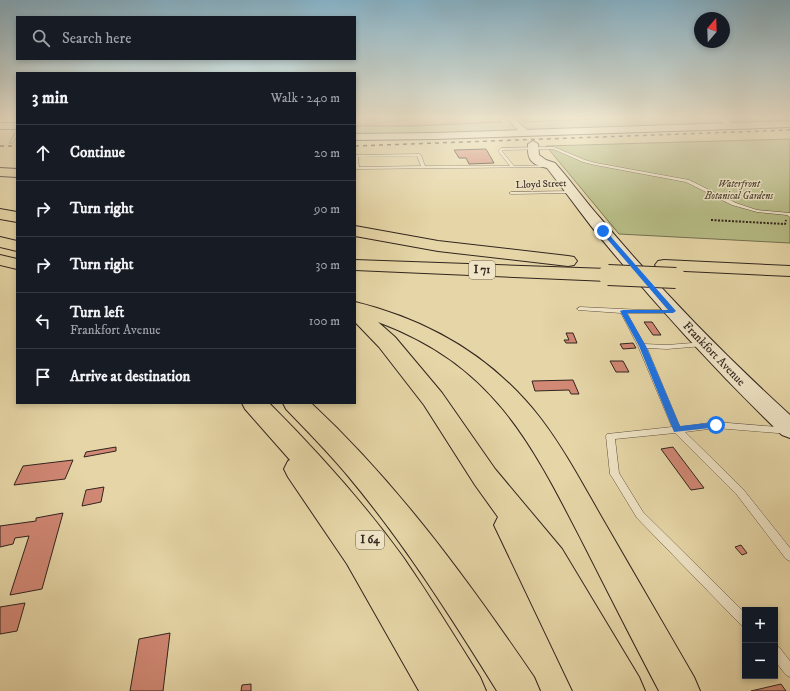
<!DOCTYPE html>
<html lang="en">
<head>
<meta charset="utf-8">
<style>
	:root { --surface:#171b24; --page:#242831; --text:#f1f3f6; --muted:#9ea1a6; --line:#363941 }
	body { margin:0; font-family:"IM FELL DW Pica",serif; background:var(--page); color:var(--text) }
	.controls { position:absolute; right:12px; bottom:12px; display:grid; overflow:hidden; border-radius:0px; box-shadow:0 2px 6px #0003 }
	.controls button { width:36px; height:36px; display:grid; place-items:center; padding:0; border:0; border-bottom:1px solid var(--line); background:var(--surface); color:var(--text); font:20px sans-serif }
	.compass { position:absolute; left:694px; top:12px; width:36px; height:36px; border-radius:50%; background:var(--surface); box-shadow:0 2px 6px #0003; rotate:19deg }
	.stop { position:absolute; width:12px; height:12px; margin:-9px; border:3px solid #1a73e8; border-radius:50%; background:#fff }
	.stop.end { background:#1a73e8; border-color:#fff; box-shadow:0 1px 4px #0008 }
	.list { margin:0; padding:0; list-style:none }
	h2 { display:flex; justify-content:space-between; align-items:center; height:52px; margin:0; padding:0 16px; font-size:17px }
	h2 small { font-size:13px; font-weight:400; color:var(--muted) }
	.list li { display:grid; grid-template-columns:26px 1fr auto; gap:12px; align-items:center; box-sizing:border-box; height:56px; padding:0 16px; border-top:1px solid var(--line) }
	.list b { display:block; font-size:15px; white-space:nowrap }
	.list p { margin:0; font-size:13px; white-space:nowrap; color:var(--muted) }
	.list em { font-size:13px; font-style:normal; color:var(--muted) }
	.icon { flex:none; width:22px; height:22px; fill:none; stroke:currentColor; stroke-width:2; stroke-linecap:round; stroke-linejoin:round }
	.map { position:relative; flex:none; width:790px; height:691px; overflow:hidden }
	.search { position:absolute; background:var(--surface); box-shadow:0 2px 6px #0003; left:16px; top:16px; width:340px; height:44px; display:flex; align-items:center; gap:10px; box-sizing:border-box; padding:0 14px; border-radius:0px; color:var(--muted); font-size:15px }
	.panel { position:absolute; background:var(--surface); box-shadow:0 2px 6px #0003; left:16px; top:72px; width:340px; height:332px; border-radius:0px }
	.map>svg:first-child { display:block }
</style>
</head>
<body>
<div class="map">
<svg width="790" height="691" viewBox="0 0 790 691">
	<rect width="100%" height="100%" fill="#e6d6a7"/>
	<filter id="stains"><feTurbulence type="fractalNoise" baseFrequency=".005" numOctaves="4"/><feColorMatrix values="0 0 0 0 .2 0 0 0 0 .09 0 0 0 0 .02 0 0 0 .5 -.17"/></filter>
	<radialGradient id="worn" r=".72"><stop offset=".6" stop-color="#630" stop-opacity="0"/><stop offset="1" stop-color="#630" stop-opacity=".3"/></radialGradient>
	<g fill="#b7bd86" stroke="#747052">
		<polygon points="355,117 790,117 790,122 355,136"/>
		<polygon points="790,139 790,243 619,234 546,146"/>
	</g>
	<g fill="#d18875" stroke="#31241e">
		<polygon points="497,117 501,122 416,126 355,126 355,118"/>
		<polygon points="519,117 634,117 524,122"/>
		<polygon points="486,149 494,163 469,164 466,158 459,158 454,150"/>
		<polygon points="644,322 652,322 661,335 653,335"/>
		<polygon points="566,333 573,333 577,343 566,343 564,340 569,340"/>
		<polygon points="633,343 636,348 623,349 620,344"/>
		<polygon points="610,361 623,361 629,372 616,372"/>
		<polygon points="573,380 579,394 571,394 569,390 535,391 532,381"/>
		<polygon points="116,447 116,451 84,457 86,452"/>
		<polygon points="673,447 704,488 691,490 661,449"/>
		<polygon points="73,460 65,479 14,485 23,466"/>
		<polygon points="104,487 101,502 82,506 86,490"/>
		<polygon points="63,513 42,589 10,595 29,536 15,538 13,544 0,547 0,526 36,521 36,518"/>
		<polygon points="741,545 747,553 742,555 735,547"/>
		<polygon points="25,603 17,631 0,634 0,607"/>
		<polygon points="170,633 163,691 130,691 139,639"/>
		<polygon points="251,684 251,691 241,691 242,685"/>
		<polygon points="781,684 786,691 751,691"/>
	</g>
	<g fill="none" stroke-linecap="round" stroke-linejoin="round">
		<defs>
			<g id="lane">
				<polygon points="15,134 17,134 17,136 12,143 10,143"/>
				<path d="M554 147 585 160 596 163 689 180 736 203 757 210 790 213V217L787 215 757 212 732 205 686 182 595 165 583 162 553 149 503 150 502 151 514 166 551 165V167H550L357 169 355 168V155H356L419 154 421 155 425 166H510L498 151 501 148ZM417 156 421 166 359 167 358 157Z"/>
				<polygon points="573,191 575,191 575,193 511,194 509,193 511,192"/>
				<polygon points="580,307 643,310 674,310 675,311 672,313 627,313 644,344 667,345 705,342 706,344 703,346 667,349 647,348 680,427 716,422 790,428 790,434 716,428 685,432 743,489 790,548 790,561 786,559 737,495 675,433 615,439 619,473 643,512 745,613 745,627 741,625 637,518 612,477 610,474 606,436 607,434 672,427 638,346 621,313 578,310 577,309"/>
				<polygon points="775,645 779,647 790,661 790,677 786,675 775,661"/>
			</g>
			<g id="street">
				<polygon points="506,117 513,117 528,131 528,135 522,135"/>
				<polygon points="711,117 721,117 737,126 732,127"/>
			</g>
			<g id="secondary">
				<polygon points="790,121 790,127 435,139 355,140 355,134 435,133"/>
				<rect x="0" y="123" width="17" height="6"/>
				<path d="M533 141 538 144 539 155 546 160 555 163C571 181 585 201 601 219 659 288 723 354 790 415V438L782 435C714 369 650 299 591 226 576 207 562 187 547 168 531 164 527 160 528 144Z"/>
			</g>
			<g id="highway">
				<polygon points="0,168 17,169 17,177 0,176"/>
				<polygon points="0,209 17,212 17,222 0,219"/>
				<polygon points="355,226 438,241 568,256 574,257 577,261 574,265 568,266 438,251 355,236"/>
				<polygon points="0,237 17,241 17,251 0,247"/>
				<polygon points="0,255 17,259 17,269 0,265"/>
				<polygon points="355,260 608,269 615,271 617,275 615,279 608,281 355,270"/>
				<polygon points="664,260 790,266 790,276 664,270 658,269 655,265 658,261"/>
				<path d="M355 302C429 320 494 358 541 419 566 452 585 489 606 525 635 576 665 626 694 677L700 691H659C633 642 608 592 583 543 530 440 493 365 378 322L395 337 442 393 495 469 562 549 639 677 645 691H573L494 525 498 517 475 485 424 405 379 347 355 322Z"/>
				<path d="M242 403H269C317 451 363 502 403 557 430 596 455 637 480 677L486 691H419L347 564 288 477 284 469 288 461 290 460 245 409Z"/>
				<path d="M283 403H311C398 484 467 579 534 677L540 691H497C451 617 404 543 348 476 329 453 307 431 286 409Z"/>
			</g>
		</defs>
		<use href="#lane" stroke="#5e5040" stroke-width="1"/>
		<use href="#street" stroke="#5e5040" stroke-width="2"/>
		<use href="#secondary" stroke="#31241e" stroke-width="2"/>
		<use href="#highway" stroke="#31241e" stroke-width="2"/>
		<polyline stroke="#31241e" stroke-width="2" stroke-dasharray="2 1.5" stroke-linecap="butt" points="711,220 785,224 786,220"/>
		<use href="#lane" fill="#efe4c6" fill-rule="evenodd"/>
		<use href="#street" fill="#efe4c6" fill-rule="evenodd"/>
		<use href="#secondary" fill="#efe4c6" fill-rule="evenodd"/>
		<use href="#highway" fill="#e6d6a7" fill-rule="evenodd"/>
		<g stroke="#31241e" stroke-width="1.5" stroke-dasharray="4 4" stroke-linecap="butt">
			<polyline points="0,146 17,146"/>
			<polyline points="355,146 790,130"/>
		</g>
		<defs>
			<polyline id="highway-bridge" points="608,275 676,278"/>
		</defs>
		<use href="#highway-bridge" stroke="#31241e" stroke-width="22" stroke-linecap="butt"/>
		<use href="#highway-bridge" stroke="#e6d6a7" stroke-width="20"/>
	</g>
	<linearGradient id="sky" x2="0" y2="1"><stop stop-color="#87b6ce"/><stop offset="0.55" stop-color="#f4edd7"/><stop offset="1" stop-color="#f4edd7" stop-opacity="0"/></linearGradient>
	<rect width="790" height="214" fill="url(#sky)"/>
	<polygon fill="#1a73e8" points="601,230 605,230 676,311 673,313 627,313 646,346 680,426 716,422 720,425 719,427 674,432 639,346 620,311 623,310 668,310 601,232"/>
	<g text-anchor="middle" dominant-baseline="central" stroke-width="3" stroke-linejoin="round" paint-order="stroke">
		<g font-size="10" fill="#31241e" stroke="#efe4c6">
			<text transform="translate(541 184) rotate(-2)">Lloyd Street</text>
		</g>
		<g font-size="10" font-style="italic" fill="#524a38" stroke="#efe4c6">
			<text x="739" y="184">Waterfront<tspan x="739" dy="12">Botanical Gardens</tspan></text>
		</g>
		<g fill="#efe4c6" stroke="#6a5e50" stroke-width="1">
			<rect x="469" y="261" width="26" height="18" rx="3"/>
			<rect x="356" y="531" width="28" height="18" rx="3"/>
		</g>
		<g font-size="11" font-weight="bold" fill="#31241e">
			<text x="482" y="270">I 71</text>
			<text x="370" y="540">I 64</text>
		</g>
		<g font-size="12" fill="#31241e" stroke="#efe4c6">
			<text transform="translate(714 354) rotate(46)">Frankfort Avenue</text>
		</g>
	</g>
	<rect width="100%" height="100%" filter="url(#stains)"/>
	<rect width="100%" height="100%" fill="url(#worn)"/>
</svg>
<div class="controls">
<button>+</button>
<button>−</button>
</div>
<svg class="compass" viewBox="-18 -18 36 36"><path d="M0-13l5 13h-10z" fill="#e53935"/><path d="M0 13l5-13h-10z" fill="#9ea1a6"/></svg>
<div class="stop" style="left:716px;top:425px"></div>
<div class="stop end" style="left:603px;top:231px"></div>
<div class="search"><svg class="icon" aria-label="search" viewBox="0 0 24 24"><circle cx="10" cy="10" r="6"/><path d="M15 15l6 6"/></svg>Search here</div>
<section class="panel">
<h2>3 min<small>Walk · 240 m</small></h2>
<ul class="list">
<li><svg class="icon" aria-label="ahead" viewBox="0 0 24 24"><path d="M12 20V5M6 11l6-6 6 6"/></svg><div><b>Continue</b></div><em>20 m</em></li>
<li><svg class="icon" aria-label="right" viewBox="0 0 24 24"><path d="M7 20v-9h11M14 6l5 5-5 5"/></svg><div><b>Turn right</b></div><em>90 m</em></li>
<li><svg class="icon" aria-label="right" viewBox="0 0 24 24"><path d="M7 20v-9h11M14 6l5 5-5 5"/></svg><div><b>Turn right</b></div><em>30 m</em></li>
<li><svg class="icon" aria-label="left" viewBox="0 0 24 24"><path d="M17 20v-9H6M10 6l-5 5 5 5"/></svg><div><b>Turn left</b><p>Frankfort Avenue</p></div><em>100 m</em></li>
<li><svg class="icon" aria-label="arrive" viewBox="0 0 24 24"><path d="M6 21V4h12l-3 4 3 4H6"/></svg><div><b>Arrive at destination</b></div></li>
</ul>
</section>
</div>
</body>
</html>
